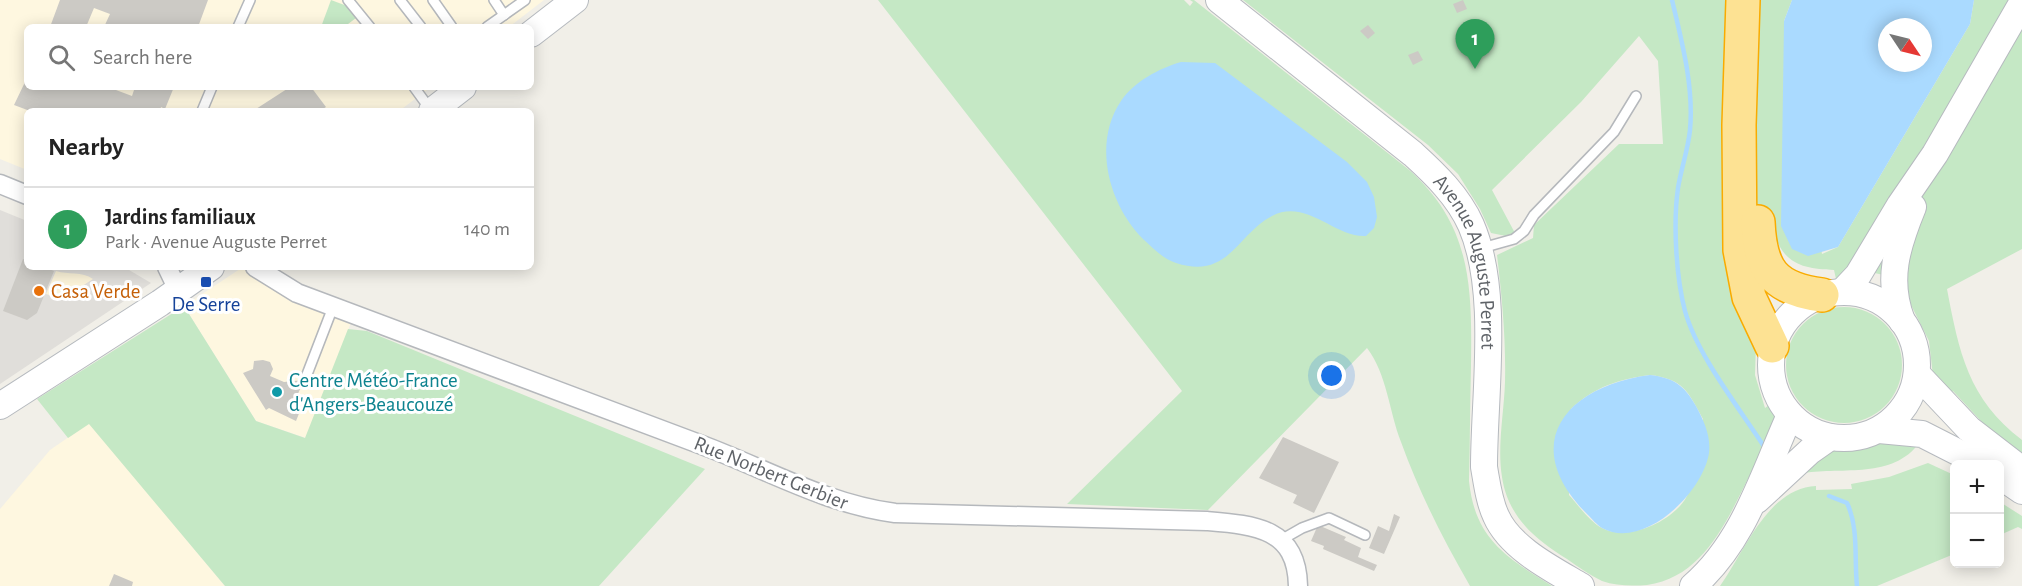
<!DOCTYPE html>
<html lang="en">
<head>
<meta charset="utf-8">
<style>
	:root { --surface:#fff; --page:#f6f6f6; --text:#222; --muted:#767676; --line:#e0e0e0; --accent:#ea4335 }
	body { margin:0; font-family:"Alegreya Sans",sans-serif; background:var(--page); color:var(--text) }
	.controls { position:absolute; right:18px; bottom:18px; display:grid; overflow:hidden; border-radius:9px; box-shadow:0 3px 15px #0003 }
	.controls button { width:54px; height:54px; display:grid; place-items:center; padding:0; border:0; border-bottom:2px solid var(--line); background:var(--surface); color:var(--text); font:30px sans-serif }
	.compass { position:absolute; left:1878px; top:18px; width:54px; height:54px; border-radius:50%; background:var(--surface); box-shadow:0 3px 15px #0003; rotate:125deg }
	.you { position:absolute; left:1332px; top:376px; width:21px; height:21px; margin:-15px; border:4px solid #fff; border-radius:50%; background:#1a73e8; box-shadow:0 0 0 9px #1a73e833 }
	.badge { display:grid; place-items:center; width:39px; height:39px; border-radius:50%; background:var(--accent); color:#fff; font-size:20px; font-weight:700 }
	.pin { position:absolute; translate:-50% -50px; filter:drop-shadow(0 2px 3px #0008) }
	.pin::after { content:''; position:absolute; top:32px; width:21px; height:18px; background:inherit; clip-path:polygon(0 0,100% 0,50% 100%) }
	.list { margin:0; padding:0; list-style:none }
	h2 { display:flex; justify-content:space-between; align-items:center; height:78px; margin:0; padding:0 24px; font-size:26px }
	h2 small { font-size:20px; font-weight:400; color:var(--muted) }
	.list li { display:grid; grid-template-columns:39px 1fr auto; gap:18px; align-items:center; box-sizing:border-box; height:84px; padding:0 24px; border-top:2px solid var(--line) }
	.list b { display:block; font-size:22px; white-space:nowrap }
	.list p { margin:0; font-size:20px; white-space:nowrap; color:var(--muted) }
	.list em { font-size:20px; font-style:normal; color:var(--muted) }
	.icon { flex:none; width:33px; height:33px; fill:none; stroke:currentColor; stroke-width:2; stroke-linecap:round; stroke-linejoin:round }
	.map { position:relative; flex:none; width:2022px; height:586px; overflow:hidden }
	.search { position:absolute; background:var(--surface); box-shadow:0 3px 15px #0003; left:24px; top:24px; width:510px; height:66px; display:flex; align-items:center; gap:15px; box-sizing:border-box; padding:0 21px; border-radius:9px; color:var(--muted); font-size:22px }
	.panel { position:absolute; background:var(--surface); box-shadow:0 3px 15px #0003; left:24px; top:108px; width:510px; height:162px; border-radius:9px }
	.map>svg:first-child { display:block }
</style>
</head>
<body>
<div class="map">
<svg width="2022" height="586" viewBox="0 0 2022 586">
	<rect width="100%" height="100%" fill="#f1efe8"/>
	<g fill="#fef7e0">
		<polygon points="0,0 544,0 509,27 27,27 27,87 431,87 399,111 27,111 27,170 0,159"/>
		<polygon points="243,267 255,267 354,315 306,438 256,421 184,306"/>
		<polygon points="89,423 225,586 0,586 0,509 50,450"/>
	</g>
	<polygon fill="#e0deda" points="0,210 27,221 27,267 124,267 151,283 0,384"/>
	<g fill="#c5e8c5" fill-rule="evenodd">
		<polygon points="331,0 347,6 356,18 344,27 321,27"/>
		<path d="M878 0H1184L1190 6 1193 2 1190 0H1194L1408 169C1472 225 1472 287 1471 366 1470 404 1470 442 1469 481 1475 539 1506 557 1552 586H1470C1443 539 1419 492 1401 442 1389 411 1387 374 1367 348L1208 510 1067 504 1182 391Z"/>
		<path d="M1243 0H1792L1784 21 1822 254 1838 247 1970 24 1974 0H2022V249L1947 289C1959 352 1968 399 2022 440V458L1981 421 1953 391 1948 396 1933 376 1929 341 1911 305 1905 280 1853 268 1836 279 1834 270C1806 269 1784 265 1775 235L1727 266 1756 344 1755 375 1765 408 1769 405 1777 422 1770 439C1736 490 1718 575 1647 585 1632 586 1616 586 1602 581 1590 575 1578 567 1567 559 1535 539 1508 517 1502 477 1497 447 1504 413 1505 382 1506 339 1502 297 1497 255L1533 238 1534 225 1619 144H1663L1658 61 1639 36 1581 102 1492 190 1516 235 1506 236 1491 233 1480 209 1458 174 1428 145ZM1650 375C1683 379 1688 391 1703 419 1700 434 1693 485 1687 496 1674 521 1628 542 1602 528 1590 522 1578 505 1569 495L1571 409C1594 387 1619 379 1650 375Z"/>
		<polygon points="184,306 256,421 305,438 348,329 367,331 705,469 599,586 225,586 89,424 68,438 37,399"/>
		<circle cx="1844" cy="365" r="58"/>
		<path d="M1886 440 1919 443C1893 479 1843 467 1804 473L1829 449H1859Z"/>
		<path d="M1928 463 1954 475V554L1877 586H1720C1745 551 1768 488 1816 486V490L1852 489 1851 484 1889 477Z"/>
		<polygon points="2000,502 2022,516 2022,529 2018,527 2000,535"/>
	</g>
	<path fill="#fbf3d9" d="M56 271C68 275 82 271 93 279L62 299 46 294Z"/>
	<g fill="#aadaff" fill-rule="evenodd">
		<path d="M1792 0H1974L1970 24 1838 247 1808 256 1792 249 1781 226 1784 21ZM1887 27H1923V63H1887Z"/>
		<path d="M1181 62 1215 63 1347 162 1367 182 1374 197 1377 217 1374 228 1366 236C1335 238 1306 198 1272 216 1237 234 1229 280 1176 263 1163 259 1153 248 1143 239 1109 205 1092 144 1121 101 1135 81 1158 69 1181 62Z"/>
		<path d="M1650 375C1674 378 1684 385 1696 406 1704 421 1711 436 1709 453 1703 493 1643 551 1602 528 1597 525 1592 519 1588 515 1517 445 1565 386 1650 375Z"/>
	</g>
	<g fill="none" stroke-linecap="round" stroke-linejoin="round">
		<g stroke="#aadaff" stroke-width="4.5">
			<path d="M1672 0C1682 42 1694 87 1690 130 1688 150 1681 169 1678 188 1673 223 1676 277 1685 311 1697 355 1740 409 1765 448"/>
			<path d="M1829 496 1847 503C1859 529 1854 558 1857 586"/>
		</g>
	</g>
	<g fill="#cccac5">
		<polygon points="60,0 208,0 198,27 104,27 110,14 94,8 86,27 50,27"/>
		<polygon points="1463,0 1467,9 1457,13 1453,4"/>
		<polygon points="1368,25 1375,33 1368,39 1360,31"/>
		<polygon points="1418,51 1423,60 1413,65 1408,55"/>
		<polygon points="27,71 27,87 117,87 116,90 132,96 135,87 174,87 165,109 161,107 160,111 30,111 14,105 26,80 24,79"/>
		<polygon points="290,87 311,87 326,107 320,111 253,111"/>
		<polygon points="23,259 27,260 27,267 44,267 54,271 37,313 27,320 3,311"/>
		<polygon points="263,360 270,362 273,369 270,376 284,382 304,380 294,403 302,406 296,421 269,408 266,410 243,373 253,369 254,361"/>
		<polygon points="1283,437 1339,462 1314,513 1293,503 1297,495 1259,478"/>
		<polygon points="1394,514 1400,517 1384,554 1369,548 1378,526 1389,531"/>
		<polygon points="1318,525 1346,537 1344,540 1361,548 1358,557 1377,565 1374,571 1323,549 1324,546 1311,541"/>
		<polygon points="114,574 133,582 132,586 109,586"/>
	</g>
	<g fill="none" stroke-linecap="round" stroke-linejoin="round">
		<defs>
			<g id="lane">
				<polyline points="348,0 370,27"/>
				<polyline points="400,0 421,27"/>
				<polyline points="433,0 452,27"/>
				<polyline points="494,0 504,15"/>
				<polyline points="238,27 250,0"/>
				<polyline points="487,27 525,0"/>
				<polyline points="414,87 430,109"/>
				<polyline points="202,111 212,87"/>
				<polyline points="1482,248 1514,239 1524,231 1534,215 1614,132 1636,96"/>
				<polyline points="306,377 333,307"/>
				<polyline points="1281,540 1302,528 1329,518 1365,535"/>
			</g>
			<g id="street">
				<polyline points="0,184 27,195"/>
				<polyline points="167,267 178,290"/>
				<path d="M255 267 297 293C432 344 567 395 702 445 766 469 826 504 895 513L1207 521C1255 525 1297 528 1298 586"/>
			</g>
			<g id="secondary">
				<path id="s1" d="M1219 0 1413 154C1435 174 1458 196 1471 225 1500 292 1484 393 1484 467 1487 484 1489 501 1496 516 1510 548 1552 569 1581 586"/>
				<polyline points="531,34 575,0"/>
				<polyline points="432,111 463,87"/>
				<circle cx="1844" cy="365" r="73"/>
				<polyline points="1842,292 1858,275 1900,205 1935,154 2022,3"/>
				<path d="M1902 321C1886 280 1897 246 1913 207"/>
				<polyline points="1917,374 1969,429 2022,470"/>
				<polyline points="0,406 160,303 211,267"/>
				<polyline points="1879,430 1922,434 1981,464"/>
				<polyline points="2000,476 2022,491"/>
				<polyline points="1757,500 1810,451 1830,437"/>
				<path d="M1693 586C1744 542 1763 475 1790 415"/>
			</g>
			<g id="highway">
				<polyline points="1743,0 1739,125 1740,250 1749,297 1772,346"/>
				<path d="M1758 222C1760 269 1773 289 1822 295"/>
			</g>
		</defs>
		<use href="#lane" stroke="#b5b8bc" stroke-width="12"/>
		<use href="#street" stroke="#b5b8bc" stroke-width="21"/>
		<use href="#secondary" stroke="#b6babf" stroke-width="28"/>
		<use href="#highway" stroke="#f9ab00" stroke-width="36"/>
		<use href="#lane" stroke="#fff" stroke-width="9"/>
		<use href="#street" stroke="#fff" stroke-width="18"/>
		<use href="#secondary" stroke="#fff" stroke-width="26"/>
		<use href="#highway" stroke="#fde293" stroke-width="33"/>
	</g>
	<rect fill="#1a4fb4" stroke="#fff" stroke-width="2" x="200" y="276" width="12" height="12" rx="3"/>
	<circle fill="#e8710a" stroke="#fff" stroke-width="2" cx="39" cy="291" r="6"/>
	<circle fill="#0f9aa8" stroke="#fff" stroke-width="2" cx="277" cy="392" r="6"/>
	<g text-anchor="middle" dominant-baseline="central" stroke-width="6" stroke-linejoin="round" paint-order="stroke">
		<g font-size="21" fill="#5f6368" stroke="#fff">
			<text stroke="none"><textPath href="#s1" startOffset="374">Avenue Auguste Perret</textPath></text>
			<text transform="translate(771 473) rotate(22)">Rue Norbert Gerbier</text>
		</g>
		<g font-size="21" fill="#c56008" stroke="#fff" text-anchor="start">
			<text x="51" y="291">Casa Verde</text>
		</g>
		<g font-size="21" fill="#164399" stroke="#fff">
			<text x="206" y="304">De Serre</text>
		</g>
		<g font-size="21" fill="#0d838f" stroke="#fff" text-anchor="start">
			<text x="289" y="380">Centre Météo-France<tspan x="289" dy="24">d'Angers-Beaucouzé</tspan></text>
		</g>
	</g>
</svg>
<div class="controls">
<button>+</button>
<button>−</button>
</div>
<svg class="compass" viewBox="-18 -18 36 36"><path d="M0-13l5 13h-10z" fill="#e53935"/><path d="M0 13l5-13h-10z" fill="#767676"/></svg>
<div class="you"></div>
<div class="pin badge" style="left:1475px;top:69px;background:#2e9e5b">1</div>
<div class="search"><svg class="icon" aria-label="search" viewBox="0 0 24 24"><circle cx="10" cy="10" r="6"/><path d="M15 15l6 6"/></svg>Search here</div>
<section class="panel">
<h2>Nearby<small></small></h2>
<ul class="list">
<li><span class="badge" style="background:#2e9e5b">1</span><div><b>Jardins familiaux</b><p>Park · Avenue Auguste Perret</p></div><em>140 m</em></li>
</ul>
</section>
</div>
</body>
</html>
